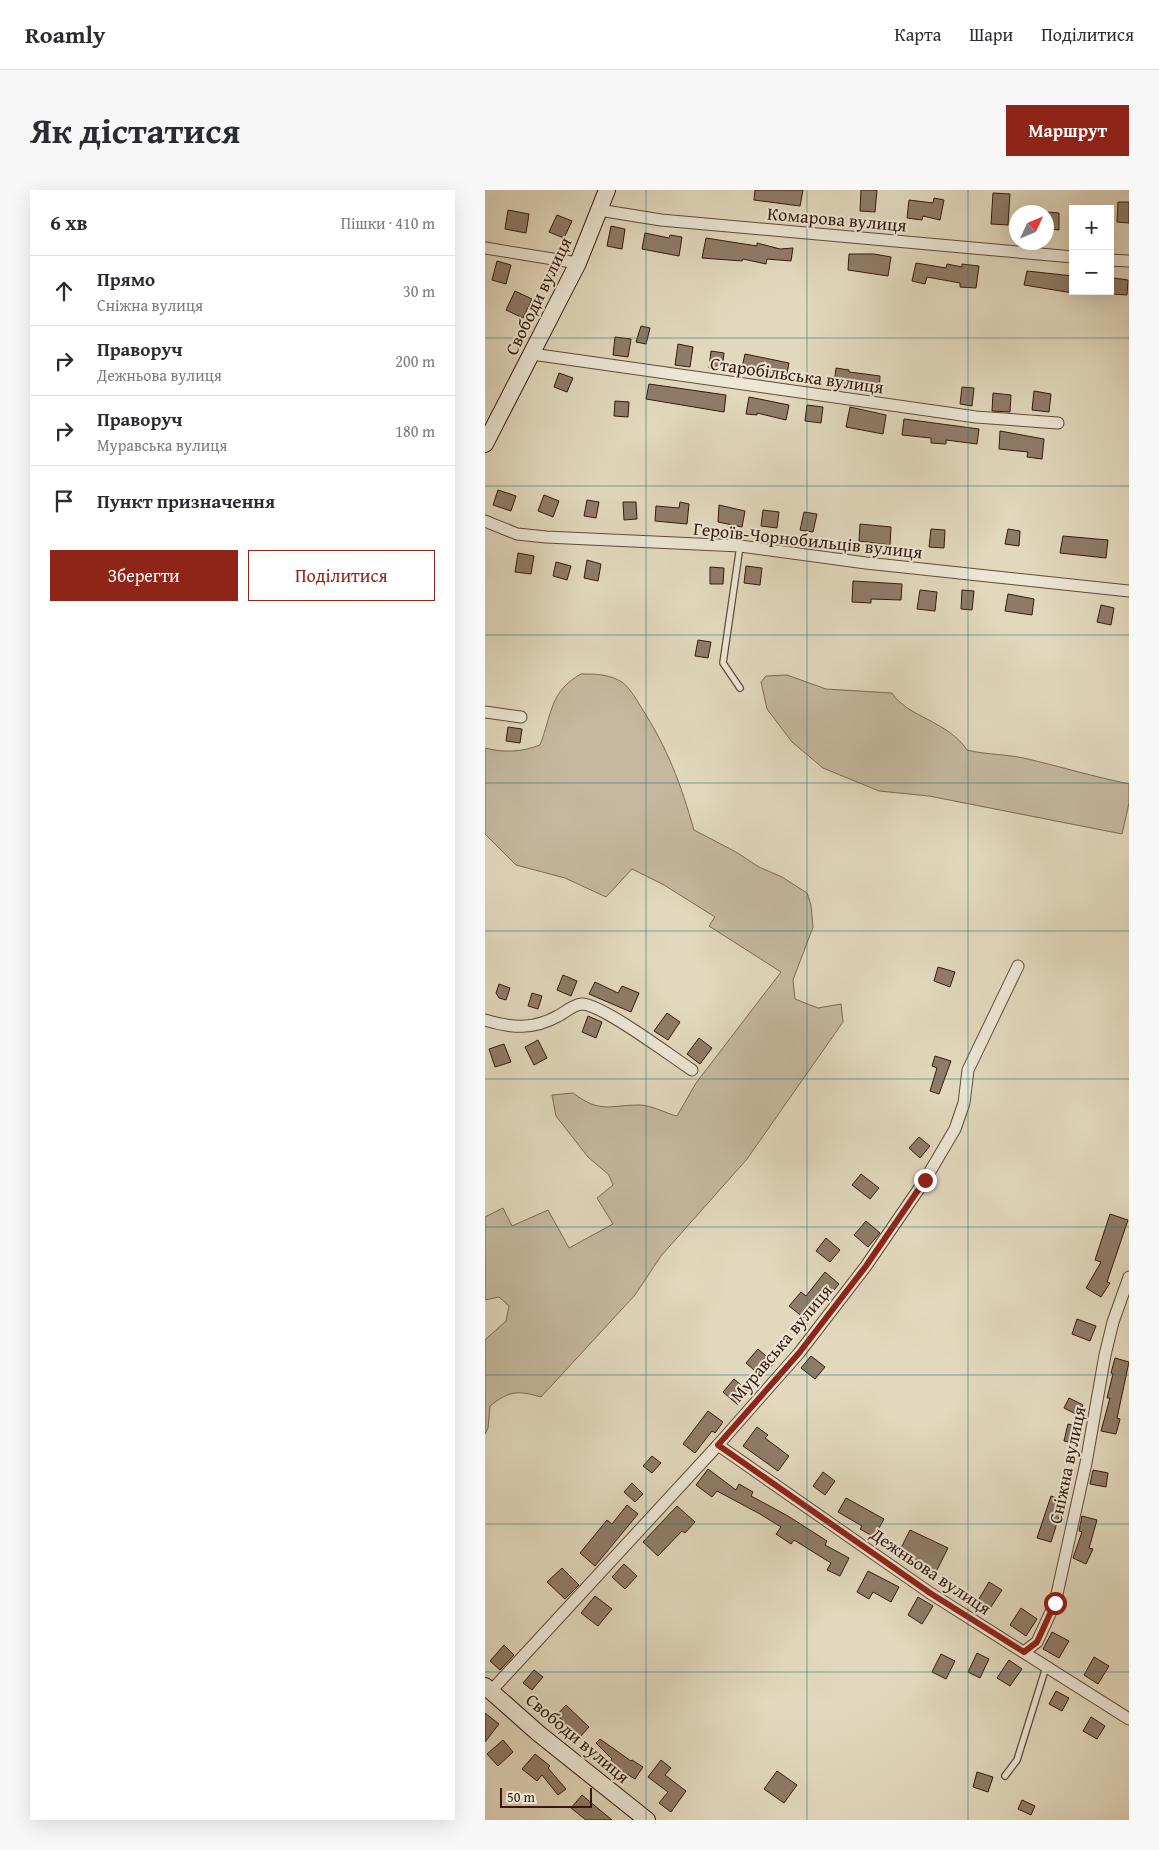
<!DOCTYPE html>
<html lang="uk">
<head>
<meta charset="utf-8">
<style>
	:root { --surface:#fff; --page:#f7f7f7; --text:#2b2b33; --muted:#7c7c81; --line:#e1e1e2; --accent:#8f2418 }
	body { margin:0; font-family:"Gentium Book Plus",serif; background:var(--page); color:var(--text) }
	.controls { position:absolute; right:15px; top:15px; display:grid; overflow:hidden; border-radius:0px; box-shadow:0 5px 20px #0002 }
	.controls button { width:45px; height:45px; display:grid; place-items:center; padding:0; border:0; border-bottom:1px solid var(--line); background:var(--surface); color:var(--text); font:25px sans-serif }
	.compass { position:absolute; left:524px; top:15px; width:45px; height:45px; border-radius:50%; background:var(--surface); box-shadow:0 5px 20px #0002; rotate:46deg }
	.scale { position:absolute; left:15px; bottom:12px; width:92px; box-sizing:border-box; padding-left:5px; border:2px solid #36190c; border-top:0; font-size:14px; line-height:18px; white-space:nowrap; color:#36190c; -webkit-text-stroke:4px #ece6d4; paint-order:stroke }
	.stop { position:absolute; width:15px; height:15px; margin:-11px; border:4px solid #8f2418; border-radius:50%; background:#fff }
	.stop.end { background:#8f2418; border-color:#fff; box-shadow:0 1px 5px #0008 }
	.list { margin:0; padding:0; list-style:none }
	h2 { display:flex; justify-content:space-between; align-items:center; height:65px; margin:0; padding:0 20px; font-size:21px }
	h2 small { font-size:16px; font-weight:400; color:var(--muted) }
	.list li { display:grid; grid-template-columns:32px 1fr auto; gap:15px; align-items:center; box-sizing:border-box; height:70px; padding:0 20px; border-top:1px solid var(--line) }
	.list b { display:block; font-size:19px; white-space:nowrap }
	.list p { margin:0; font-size:16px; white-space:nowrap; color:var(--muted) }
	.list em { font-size:16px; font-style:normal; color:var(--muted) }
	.actions { display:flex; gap:10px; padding:15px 20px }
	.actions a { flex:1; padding:11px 0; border:1px solid var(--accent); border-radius:0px; text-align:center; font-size:18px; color:var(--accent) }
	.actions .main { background:var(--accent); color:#fff }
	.icon { flex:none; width:28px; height:28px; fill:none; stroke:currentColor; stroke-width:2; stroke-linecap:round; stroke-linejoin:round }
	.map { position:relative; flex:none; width:644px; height:1630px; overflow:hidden; border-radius:0px }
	header { display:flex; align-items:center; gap:30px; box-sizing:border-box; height:70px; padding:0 25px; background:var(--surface); border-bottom:1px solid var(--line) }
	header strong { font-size:24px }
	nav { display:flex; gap:28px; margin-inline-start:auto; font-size:18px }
	.intro { display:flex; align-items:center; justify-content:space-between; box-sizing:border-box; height:120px; padding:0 30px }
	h1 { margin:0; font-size:35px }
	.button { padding:12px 22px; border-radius:0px; background:var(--accent); color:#fff; font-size:18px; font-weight:700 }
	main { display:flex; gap:30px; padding:0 30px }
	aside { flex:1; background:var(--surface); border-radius:0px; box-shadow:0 5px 20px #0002 }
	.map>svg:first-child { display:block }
</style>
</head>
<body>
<header>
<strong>Roamly</strong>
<nav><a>Карта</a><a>Шари</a><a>Поділитися</a></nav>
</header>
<div class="intro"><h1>Як дістатися</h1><a class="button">Маршрут</a></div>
<main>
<aside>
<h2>6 хв<small>Пішки · 410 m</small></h2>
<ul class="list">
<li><svg class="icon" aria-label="ahead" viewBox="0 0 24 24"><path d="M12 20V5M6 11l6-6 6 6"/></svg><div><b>Прямо</b><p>Сніжна вулиця</p></div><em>30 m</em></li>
<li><svg class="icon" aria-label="right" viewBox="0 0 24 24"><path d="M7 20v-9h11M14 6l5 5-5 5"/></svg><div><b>Праворуч</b><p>Дежньова вулиця</p></div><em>200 m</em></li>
<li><svg class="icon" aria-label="right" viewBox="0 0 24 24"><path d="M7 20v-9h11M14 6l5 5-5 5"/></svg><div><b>Праворуч</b><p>Муравська вулиця</p></div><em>180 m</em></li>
<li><svg class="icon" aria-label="arrive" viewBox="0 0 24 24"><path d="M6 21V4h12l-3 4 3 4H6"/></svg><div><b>Пункт призначення</b></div></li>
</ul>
<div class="actions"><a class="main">Зберегти</a><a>Поділитися</a></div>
</aside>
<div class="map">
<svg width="644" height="1630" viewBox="0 0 644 1630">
	<rect width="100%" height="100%" fill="#e2d8bd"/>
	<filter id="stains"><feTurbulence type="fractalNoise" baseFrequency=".004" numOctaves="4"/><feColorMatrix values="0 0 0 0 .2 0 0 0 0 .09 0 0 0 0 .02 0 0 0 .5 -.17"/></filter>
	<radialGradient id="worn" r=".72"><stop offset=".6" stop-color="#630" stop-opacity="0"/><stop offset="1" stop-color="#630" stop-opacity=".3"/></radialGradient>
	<g fill="#c5b89f" stroke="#7e6856">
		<path d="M96 484C110 484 124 484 137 492 145 498 151 509 156 517 183 559 195 592 209 640L251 662 274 677 297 687 322 703 326 715 328 737 308 790 310 809 333 818 356 814 358 832 262 969 176 1066 150 1105 56 1207C32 1200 24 1201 5 1216L3 1238 0 1244V1150L21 1131 24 1116 14 1107 0 1110V1027L18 1018 27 1036 63 1020 84 1058 128 1034 112 1008 128 995 124 985 103 967 71 926 67 905 88 903C116 924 124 915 154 915 166 915 180 923 192 926L211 893 296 782 224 736 230 727 179 695 147 679 121 707 80 688 31 675 0 644V558C19 563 37 562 55 555 67 524 65 501 96 484Z"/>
		<path d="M302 485 341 499 407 503C422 527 463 531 482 560 502 565 523 564 543 569 577 577 610 587 644 594V613L637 644 444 606 394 601 338 578 307 552 282 519 276 492 281 486Z"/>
	</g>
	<g fill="#8f7c68" stroke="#36190c">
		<polygon points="270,0 318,0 315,16 269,10"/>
		<polygon points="376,0 392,0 390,22 375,21"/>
		<polygon points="508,3 525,4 523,35 506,34"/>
		<polygon points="449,8 459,10 455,30 438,26 437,30 422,28 424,10 448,13"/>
		<polygon points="633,12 644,12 644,33 632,32"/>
		<polygon points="23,20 44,24 41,43 20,39"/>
		<polygon points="562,22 574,23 574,40 562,39"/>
		<polygon points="72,25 87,31 79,48 64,42"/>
		<polygon points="126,36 140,39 137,59 122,56"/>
		<polygon points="160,43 184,48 185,45 197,47 194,66 157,59"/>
		<polygon points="221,48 272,56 272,53 295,59 308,58 306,71 282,69 281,74 258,69 257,71 217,68"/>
		<polygon points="364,64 389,64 406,67 403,86 363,80"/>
		<polygon points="12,71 26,75 21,94 7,90"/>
		<polygon points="431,73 461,78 462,74 477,77 477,74 494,76 491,98 475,97 475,93 442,87 440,94 427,91"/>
		<polygon points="542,81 588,86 588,103 539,95"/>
		<polygon points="628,88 643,90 642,105 627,104"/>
		<polygon points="30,101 47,109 38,128 21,120"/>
		<polygon points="156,136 165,138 161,154 151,152"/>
		<polygon points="130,147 146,149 143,167 128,165"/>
		<polygon points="193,154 208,157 205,177 190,175"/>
		<polygon points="226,161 239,163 237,180 224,178"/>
		<polygon points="260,164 304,173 301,188 256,182"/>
		<polygon points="351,178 364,180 364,182 395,186 394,202 349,196"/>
		<polygon points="74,183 88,188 82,202 69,197"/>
		<polygon points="164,194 241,205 239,222 161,209"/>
		<polygon points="477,197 489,198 487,216 475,214"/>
		<polygon points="549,201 566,204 564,222 547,220"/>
		<polygon points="508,203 526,205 525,222 507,221"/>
		<polygon points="264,207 304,215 301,230 272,223 272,225 261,224"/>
		<polygon points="130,211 144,212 143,227 129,226"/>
		<polygon points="322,215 338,217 336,233 320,231"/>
		<polygon points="365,217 401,225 398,244 361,237"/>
		<polygon points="419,229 494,239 492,254 461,250 461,254 446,253 446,248 417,245"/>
		<polygon points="515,241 559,249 557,269 542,267 543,262 514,259"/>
		<polygon points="13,300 31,306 26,321 8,315"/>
		<polygon points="59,305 74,311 68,327 53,321"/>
		<polygon points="102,310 114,312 111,328 99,326"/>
		<polygon points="138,312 151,312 152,329 139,330"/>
		<polygon points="195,312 204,314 202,334 170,331 171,316 194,318"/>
		<polygon points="234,315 260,321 257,337 233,332"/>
		<polygon points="278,320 294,322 292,338 276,336"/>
		<polygon points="319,322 332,324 328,342 315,340"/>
		<polygon points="375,334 406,337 405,355 374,351"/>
		<polygon points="446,339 460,340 459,358 444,357"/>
		<polygon points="523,339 535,341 534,356 520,354"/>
		<polygon points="578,346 623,350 621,368 575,363"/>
		<polygon points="33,363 49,366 46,384 30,382"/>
		<polygon points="102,370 116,374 113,391 99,388"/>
		<polygon points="71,372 86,376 82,390 68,386"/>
		<polygon points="261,376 277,378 275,395 259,393"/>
		<polygon points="225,377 239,378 238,394 225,394"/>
		<polygon points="368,391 417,394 416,410 386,409 386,413 367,412"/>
		<polygon points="435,400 452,402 450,421 432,419"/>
		<polygon points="477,400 489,401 487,420 476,419"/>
		<polygon points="523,404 549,409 547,425 520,421"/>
		<polygon points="616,415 629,418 626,435 612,432"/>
		<polygon points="213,450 226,452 223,468 210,466"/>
		<polygon points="23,537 37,539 35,553 21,551"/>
		<polygon points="453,777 470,782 465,797 449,791"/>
		<polygon points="78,785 92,791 86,806 72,800"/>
		<polygon points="110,792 133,803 137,796 154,803 146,822 104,804"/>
		<polygon points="14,794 25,798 21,810 14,808 11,803"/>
		<polygon points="47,803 57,806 53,819 43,816"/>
		<polygon points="182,823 195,832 183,850 169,841"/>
		<polygon points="103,826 117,832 111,848 97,842"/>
		<polygon points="214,848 227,858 215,874 202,864"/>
		<polygon points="53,850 62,868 49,875 40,857"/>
		<polygon points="19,854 26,872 10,877 4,859"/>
		<polygon points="450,866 466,871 454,904 445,901 452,878 447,876"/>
		<polygon points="434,947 445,956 435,968 424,958"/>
		<polygon points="376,984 394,998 385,1009 367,995"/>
		<polygon points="625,1024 643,1030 622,1092 625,1093 616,1107 601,1098 616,1072 610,1070"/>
		<polygon points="381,1031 395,1043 383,1057 369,1045"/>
		<polygon points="341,1048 355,1060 345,1072 331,1061"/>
		<polygon points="340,1082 354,1094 323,1131 304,1116 316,1102 321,1106"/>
		<polygon points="592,1129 611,1136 605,1151 587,1144"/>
		<polygon points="273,1159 289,1173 277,1187 261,1173"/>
		<polygon points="326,1166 340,1177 330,1189 316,1178"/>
		<polygon points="630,1168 644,1172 632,1228 635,1229 631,1244 616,1241 625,1208 622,1208 628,1184 626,1183"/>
		<polygon points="249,1189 264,1202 253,1215 238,1202"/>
		<polygon points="584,1208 598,1215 593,1225 579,1218"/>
		<polygon points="223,1221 238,1232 230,1243 227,1241 210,1263 198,1254"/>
		<polygon points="583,1234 597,1238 593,1254 579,1251"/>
		<polygon points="272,1237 283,1245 280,1248 304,1266 293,1281 258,1256"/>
		<polygon points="167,1266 176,1273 167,1283 158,1276"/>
		<polygon points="223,1279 251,1300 254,1294 268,1302 266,1306 303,1326 342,1351 340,1355 364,1368 355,1386 342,1380 346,1373 309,1350 306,1354 291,1344 296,1337 275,1324 232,1301 227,1307 211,1295"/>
		<polygon points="608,1280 623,1283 621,1297 605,1294"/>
		<polygon points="338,1282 350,1291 340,1305 328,1296"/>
		<polygon points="147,1293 158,1304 150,1312 139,1302"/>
		<polygon points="566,1306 579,1311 566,1352 552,1348"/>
		<polygon points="361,1308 399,1329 389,1347 375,1339 377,1336 353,1322"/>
		<polygon points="142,1315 153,1324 110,1376 95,1363 122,1330 127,1334"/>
		<polygon points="192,1316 210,1332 200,1343 197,1341 173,1366 158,1352"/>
		<polygon points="597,1326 612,1330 604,1358 608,1359 601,1374 588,1368 597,1342 594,1341"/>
		<polygon points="425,1340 463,1358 450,1384 413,1364"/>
		<polygon points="139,1374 152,1386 140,1399 127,1387"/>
		<polygon points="77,1378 94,1395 80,1409 62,1392"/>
		<polygon points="383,1381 414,1397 406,1412 388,1402 384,1409 372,1402"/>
		<polygon points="504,1392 517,1400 504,1420 492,1412"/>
		<polygon points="110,1406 127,1419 113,1436 96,1423"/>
		<polygon points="433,1407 448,1416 437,1434 423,1425"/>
		<polygon points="536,1418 552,1429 541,1446 525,1435"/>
		<polygon points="567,1442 584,1451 574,1468 558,1459"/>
		<polygon points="19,1455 29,1465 15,1480 5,1471"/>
		<polygon points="492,1463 504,1469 495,1488 483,1482"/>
		<polygon points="456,1464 470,1471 461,1489 447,1482"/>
		<polygon points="609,1467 624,1476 613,1494 599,1485"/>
		<polygon points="524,1470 537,1479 525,1496 512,1488"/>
		<polygon points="49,1480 58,1487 47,1500 38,1493"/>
		<polygon points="571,1501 584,1508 577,1521 564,1514"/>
		<polygon points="81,1515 104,1537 94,1548 72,1525"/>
		<polygon points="0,1523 14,1534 0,1552"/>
		<polygon points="606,1527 620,1536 612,1549 598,1541"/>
		<polygon points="115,1549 146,1571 147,1570 158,1577 150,1589 124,1573 127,1569 111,1553"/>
		<polygon points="18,1550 28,1562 13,1576 2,1564"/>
		<polygon points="50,1564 65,1576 63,1578 81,1599 73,1605 57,1585 52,1591 37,1579"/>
		<polygon points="176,1570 186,1578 180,1585 201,1601 186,1622 174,1613 183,1602 163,1587"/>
		<polygon points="292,1581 312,1595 299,1613 279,1599"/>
		<polygon points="492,1582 508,1587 503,1602 488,1597"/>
		<polygon points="97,1605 127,1630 101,1630 86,1618"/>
		<polygon points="537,1610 550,1616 546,1625 533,1619"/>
	</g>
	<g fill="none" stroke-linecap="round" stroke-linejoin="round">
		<defs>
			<g id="lane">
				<polyline points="255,498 238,473 255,356"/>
				<polyline points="520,1586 532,1570 561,1477"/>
			</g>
			<g id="street">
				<polyline points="114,20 176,30 588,67"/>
				<polyline points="0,58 93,73"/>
				<polyline points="625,70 644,71"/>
				<polyline points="47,164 491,227 573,233"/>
				<polyline points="0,331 32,344 61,347 255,356 381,373 644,401"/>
				<polyline points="0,522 36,527"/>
				<path d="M0 830C26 838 48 840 73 826 81 822 87 815 97 814 117 814 187 867 207 880"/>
				<polyline points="233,1255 445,1403 644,1529"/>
				<polyline points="539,1462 552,1452 570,1413 601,1273 620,1165 628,1132 644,1087"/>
				<polyline points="6,1501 233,1255 314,1163 381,1076 440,990 470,939 479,913 483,880 533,776"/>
			</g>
			<g id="secondary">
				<polyline points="0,254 93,73 122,0"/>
				<polyline points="0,1496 53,1543 162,1630"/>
			</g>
		</defs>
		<use href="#lane" stroke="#614938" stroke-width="8"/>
		<use href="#street" stroke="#614938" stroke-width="13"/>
		<use href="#secondary" stroke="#36190c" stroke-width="18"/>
		<use href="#lane" stroke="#ece6d4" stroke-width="5.5"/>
		<use href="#street" stroke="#ece6d4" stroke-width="11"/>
		<use href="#secondary" stroke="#ece6d4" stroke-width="16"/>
	</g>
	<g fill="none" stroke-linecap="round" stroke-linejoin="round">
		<polyline stroke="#8f2418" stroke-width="6" points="440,990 381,1076 314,1163 233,1255 445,1403 539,1462 552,1452 570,1413"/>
	</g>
	<path fill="none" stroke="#0f766e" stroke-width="1" stroke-opacity="0.55" d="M161 0V1630M322 0V1630M483 0V1630M0 148H644M0 296H644M0 445H644M0 593H644M0 741H644M0 889H644M0 1037H644M0 1185H644M0 1334H644M0 1482H644"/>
	<g text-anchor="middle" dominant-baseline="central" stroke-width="4" stroke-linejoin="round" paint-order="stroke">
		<g font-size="18" fill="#36190c" stroke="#ece6d4">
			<text transform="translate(352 29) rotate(5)">Комарова вулиця</text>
			<text transform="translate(53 106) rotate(-64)">Свободи вулиця</text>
			<text transform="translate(312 185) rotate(8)">Старобільська вулиця</text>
			<text transform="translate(323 350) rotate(6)">Героїв-Чорнобильців вулиця</text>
			<text transform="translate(296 1153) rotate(-50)">Муравська вулиця</text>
			<text transform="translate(582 1275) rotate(-78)">Сніжна вулиця</text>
			<text transform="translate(446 1381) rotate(34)">Дежньова вулиця</text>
			<text transform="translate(93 1548) rotate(40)">Свободи вулиця</text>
		</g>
	</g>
	<rect width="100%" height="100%" filter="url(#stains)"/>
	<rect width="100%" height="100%" fill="url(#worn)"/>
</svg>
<div class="controls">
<button>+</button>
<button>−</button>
</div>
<svg class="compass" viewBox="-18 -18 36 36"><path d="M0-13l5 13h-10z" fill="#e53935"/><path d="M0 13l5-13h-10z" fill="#7c7c81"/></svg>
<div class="scale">50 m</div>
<div class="stop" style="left:570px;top:1413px"></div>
<div class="stop end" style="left:440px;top:990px"></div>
</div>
</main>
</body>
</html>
